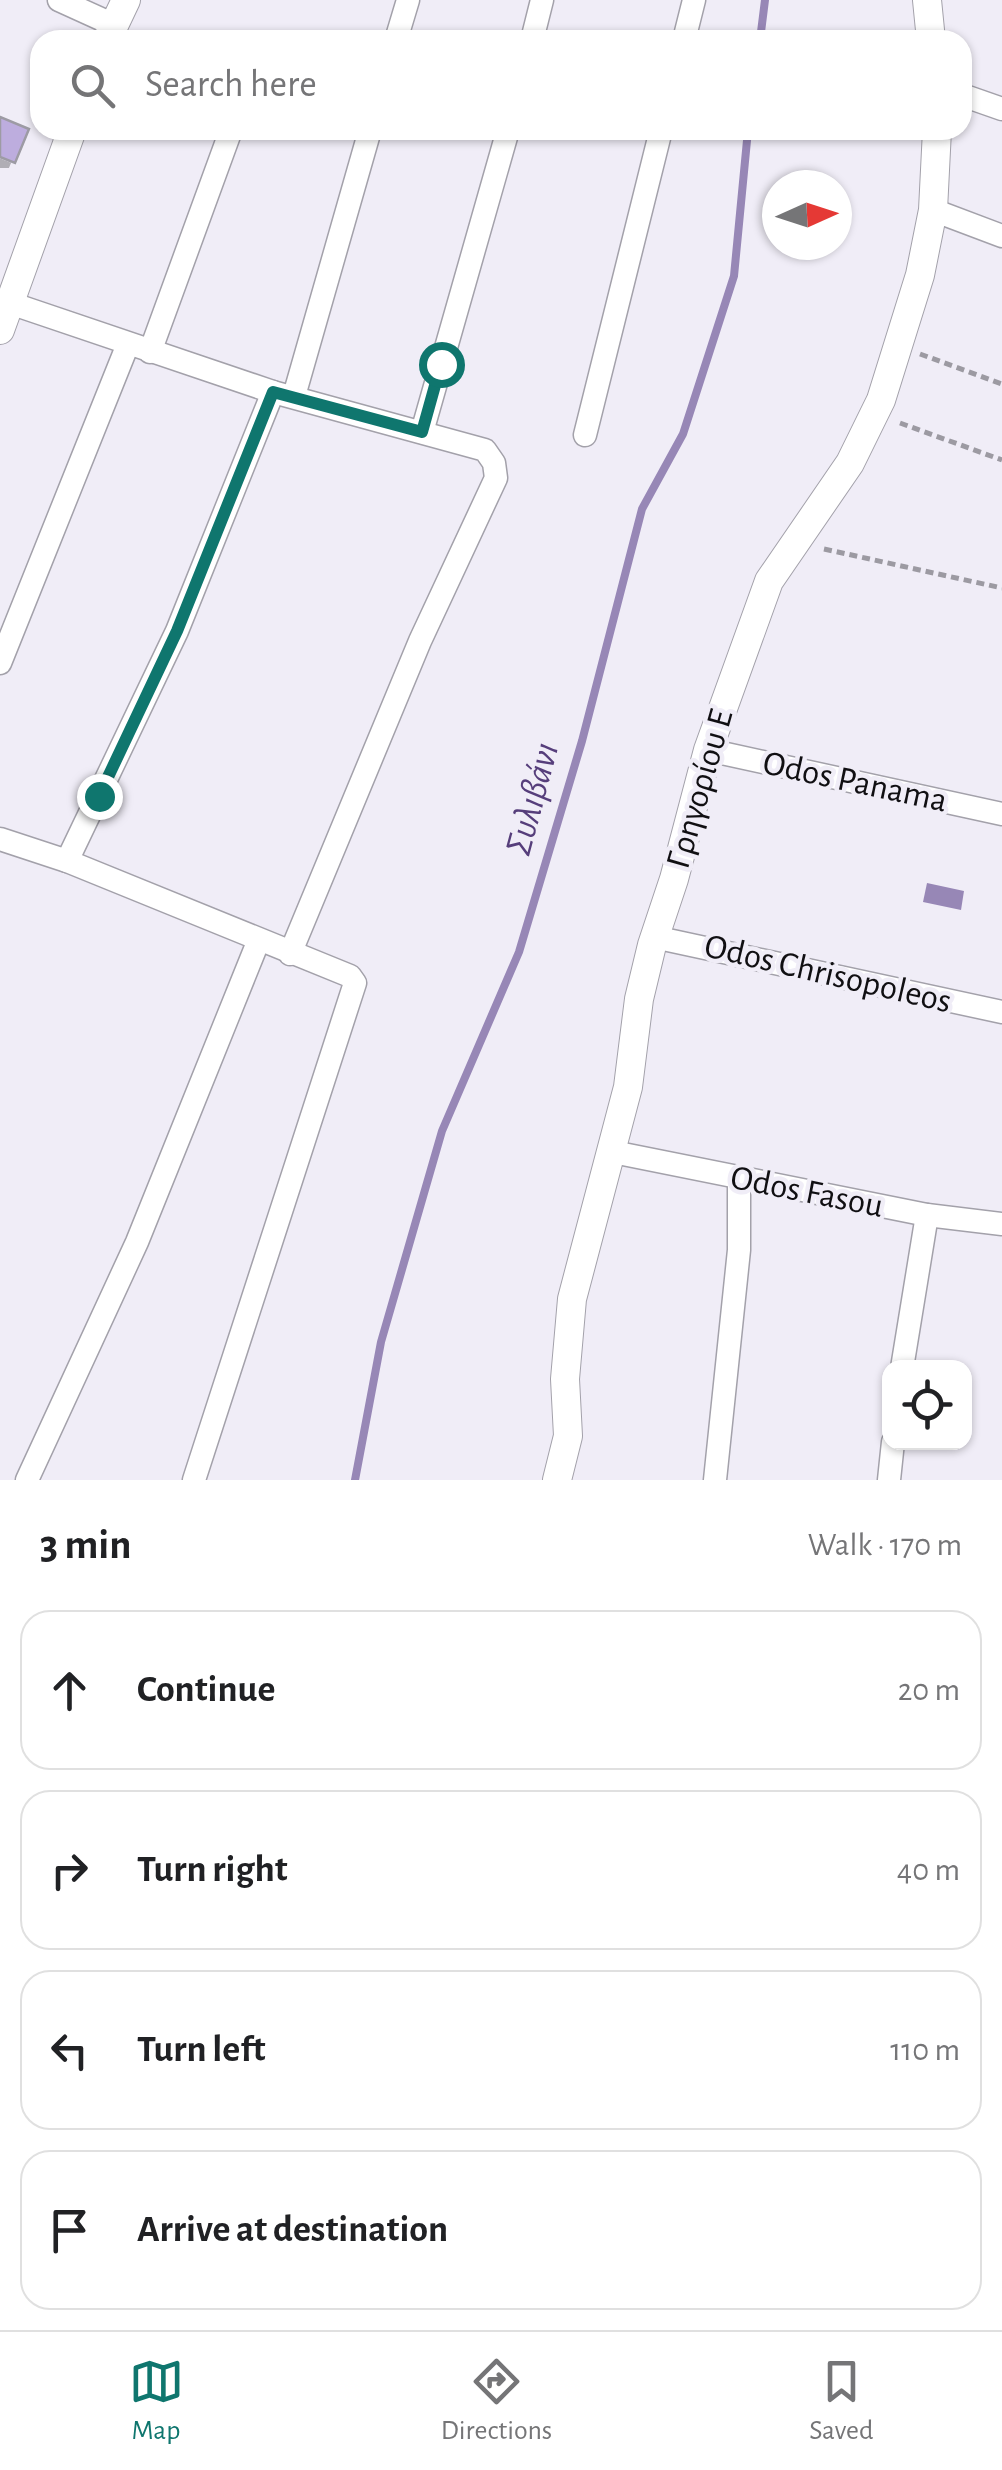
<!DOCTYPE html>
<html lang="en">
<head>
<meta charset="utf-8">
<style>
	:root { --surface:#fff; --page:#f2f2f2; --text:#202124; --muted:#757577; --line:#e0e0e0; --accent:#0f766e }
	body { margin:0; font-family:"Alegreya Sans",sans-serif; background:var(--page); color:var(--text) }
	.controls { position:absolute; right:30px; bottom:30px; display:grid; overflow:hidden; border-radius:20px; box-shadow:0 2px 8px #0004 }
	.controls button { width:90px; height:90px; display:grid; place-items:center; padding:0; border:0; border-bottom:2px solid var(--line); background:var(--surface); color:var(--text); font:50px sans-serif }
	.compass { position:absolute; left:762px; top:170px; width:90px; height:90px; border-radius:50%; background:var(--surface); box-shadow:0 2px 8px #0004; rotate:87deg }
	.stop { position:absolute; width:30px; height:30px; margin:-22px; border:8px solid #0f766e; border-radius:50%; background:#fff }
	.stop.end { background:#0f766e; border-color:#fff; box-shadow:0 2px 10px #0008 }
	.list { margin:0; padding:0; list-style:none }
	h2 { display:flex; justify-content:space-between; align-items:center; height:130px; margin:0; padding:0 40px; font-size:42px }
	h2 small { font-size:32px; font-weight:400; color:var(--muted) }
	.list li { display:grid; grid-template-columns:65px 1fr auto; gap:30px; align-items:center; box-sizing:border-box; height:160px; margin:0 20px 20px; padding:0 20px; border:2px solid var(--line); border-radius:30px }
	.list b { display:block; font-size:38px; white-space:nowrap }
	.list em { font-size:32px; font-style:normal; color:var(--muted) }
	.icon { flex:none; width:55px; height:55px; fill:none; stroke:currentColor; stroke-width:2; stroke-linecap:round; stroke-linejoin:round }
	.map { position:relative; flex:none; width:1002px; height:1480px; overflow:hidden }
	.search { position:absolute; background:var(--surface); box-shadow:0 2px 8px #0004; left:30px; right:30px; top:30px; height:110px; display:flex; align-items:center; gap:25px; box-sizing:border-box; padding:0 35px; border-radius:30px; color:var(--muted); font-size:38px }
	.sheet { height:850px; background:var(--surface) }
	nav { display:flex; justify-content:space-around; align-items:center; box-sizing:border-box; height:140px; border-top:2px solid var(--line); background:var(--surface); font-size:28px; color:var(--muted) }
	nav a { display:grid; justify-items:center; gap:5px }
	nav .on { color:var(--accent) }
	.map>svg:first-child { display:block }
</style>
</head>
<body>
<div class="map">
<svg width="1002" height="1480" viewBox="0 0 1002 1480">
	<defs>
		<filter id="shadow"><feDropShadow dx="-9" dy="9" stdDeviation="0" flood-color="#0004"/></filter>
	</defs>
	<rect width="100%" height="100%" fill="#f0edf7"/>
	<polygon fill="#9787b6" points="927,883 964,891 961,910 923,902"/>
	<g fill="none" stroke-linecap="round" stroke-linejoin="round">
		<g stroke="#9787b6" stroke-width="8">
			<polyline points="760,40 765,0"/>
			<polyline points="355,1480 381,1342 442,1131 519,952 582,741 642,509 683,434 734,276 748,130"/>
		</g>
	</g>
	<polygon fill="#bdadde" stroke="#9d9ba4" stroke-width="2.5" filter="url(#shadow)" points="0,117 29,129 15,163 0,157"/>
	<g fill="none" stroke-linecap="round" stroke-linejoin="round">
		<defs>
			<g id="minor">
				<polyline points="59,0 114,25"/>
				<polyline points="396,40 408,0"/>
				<polyline points="532,40 542,0"/>
				<polyline points="684,40 694,0"/>
				<polyline points="962,95 1002,109"/>
				<polyline points="933,210 1002,236"/>
				<polyline points="10,303 273,392 485,450 494,463 496,478 420,641 290,954"/>
				<polyline points="150,352 231,130"/>
				<polyline points="294,396 370,130"/>
				<polyline points="422,432 508,130"/>
				<polyline points="585,435 661,130"/>
				<polyline points="0,663 128,344"/>
				<polyline points="708,750 1002,814"/>
				<polyline points="0,839 67,861 350,976 355,983 194,1480"/>
				<polyline points="67,861 177,631 273,392"/>
				<polyline points="654,937 1002,1012"/>
				<polyline points="613,1152 927,1215 1002,1224"/>
				<polyline points="902,1368 927,1215"/>
				<polyline points="27,1480 137,1242 258,942"/>
				<polyline points="715,1480 739,1250 739,1179"/>
				<polyline points="889,1480 893,1442"/>
			</g>
			<g id="tertiary">
				<polyline points="927,0 931,40"/>
				<polyline points="107,40 126,0"/>
				<polyline points="0,330 72,130"/>
				<polyline points="557,1480 568,1436 565,1379 572,1299 628,1087 639,999 652,945 674,879 708,750 769,581 850,463 881,400 920,275 933,210 937,130"/>
			</g>
		</defs>
		<use href="#minor" stroke="#a3a1aa" stroke-width="25"/>
		<use href="#tertiary" stroke="#a3a1aa" stroke-width="30"/>
		<g stroke="#9c9aa2" stroke-width="5" stroke-dasharray="8 5" stroke-linecap="butt">
			<polyline points="920,354 1002,384"/>
			<polyline points="900,423 1002,460"/>
			<polyline points="824,549 1002,588"/>
		</g>
		<use href="#minor" stroke="#fff" stroke-width="22"/>
		<use href="#tertiary" stroke="#fff" stroke-width="28"/>
	</g>
	<g fill="none" stroke-linecap="round" stroke-linejoin="round">
		<polyline stroke="#0f766e" stroke-width="12" points="99,796 177,631 273,392 422,432 441,364"/>
	</g>
	<g text-anchor="middle" dominant-baseline="central" stroke-width="9" stroke-linejoin="round" paint-order="stroke">
		<g font-size="35" fill="#100f12" stroke="#f0edf7">
			<text transform="translate(855 782) rotate(12)">Odos Panama</text>
			<text transform="translate(700 789) rotate(-74)">Γρηγορίου Ε</text>
			<text transform="translate(828 974) rotate(13)">Odos Chrisopoleos</text>
			<text transform="translate(807 1192) rotate(11)">Odos Fasou</text>
		</g>
		<g font-size="38" font-style="italic" fill="#563e7b" stroke="#f0edf7">
			<text transform="translate(533 799) rotate(-75)">Συλιβάνι</text>
		</g>
	</g>
</svg>
<div class="controls">
<button><svg class="icon" aria-label="locate" viewBox="0 0 24 24"><circle cx="12" cy="12" r="6"/><path d="M12 2v4M12 18v4M2 12h4M18 12h4"/></svg></button>
</div>
<svg class="compass" viewBox="-18 -18 36 36"><path d="M0-13l5 13h-10z" fill="#e53935"/><path d="M0 13l5-13h-10z" fill="#757577"/></svg>
<div class="stop" style="left:441px;top:364px"></div>
<div class="stop end" style="left:99px;top:796px"></div>
<div class="search"><svg class="icon" aria-label="search" viewBox="0 0 24 24"><circle cx="10" cy="10" r="6"/><path d="M15 15l6 6"/></svg>Search here</div>
</div>
<section class="sheet">
<h2>3 min<small>Walk · 170 m</small></h2>
<ul class="list">
<li><svg class="icon" aria-label="ahead" viewBox="0 0 24 24"><path d="M12 20V5M6 11l6-6 6 6"/></svg><div><b>Continue</b></div><em>20 m</em></li>
<li><svg class="icon" aria-label="right" viewBox="0 0 24 24"><path d="M7 20v-9h11M14 6l5 5-5 5"/></svg><div><b>Turn right</b></div><em>40 m</em></li>
<li><svg class="icon" aria-label="left" viewBox="0 0 24 24"><path d="M17 20v-9H6M10 6l-5 5 5 5"/></svg><div><b>Turn left</b></div><em>110 m</em></li>
<li><svg class="icon" aria-label="arrive" viewBox="0 0 24 24"><path d="M6 21V4h12l-3 4 3 4H6"/></svg><div><b>Arrive at destination</b></div></li>
</ul>
</section>
<nav>
<a class="on"><svg class="icon" aria-label="map" viewBox="0 0 24 24"><path d="M3 6l6-2 6 2 6-2v14l-6 2-6-2-6 2zM9 4v14M15 6v14"/></svg>Map</a>
<a><svg class="icon" aria-label="directions" viewBox="0 0 24 24"><path d="M12 3l9 9-9 9-9-9zM9 14v-3h6M13 9l2 2-2 2"/></svg>Directions</a>
<a><svg class="icon" aria-label="saved" viewBox="0 0 24 24"><path d="M7 4h10v16l-5-4-5 4z"/></svg>Saved</a>
</nav>
</body>
</html>
